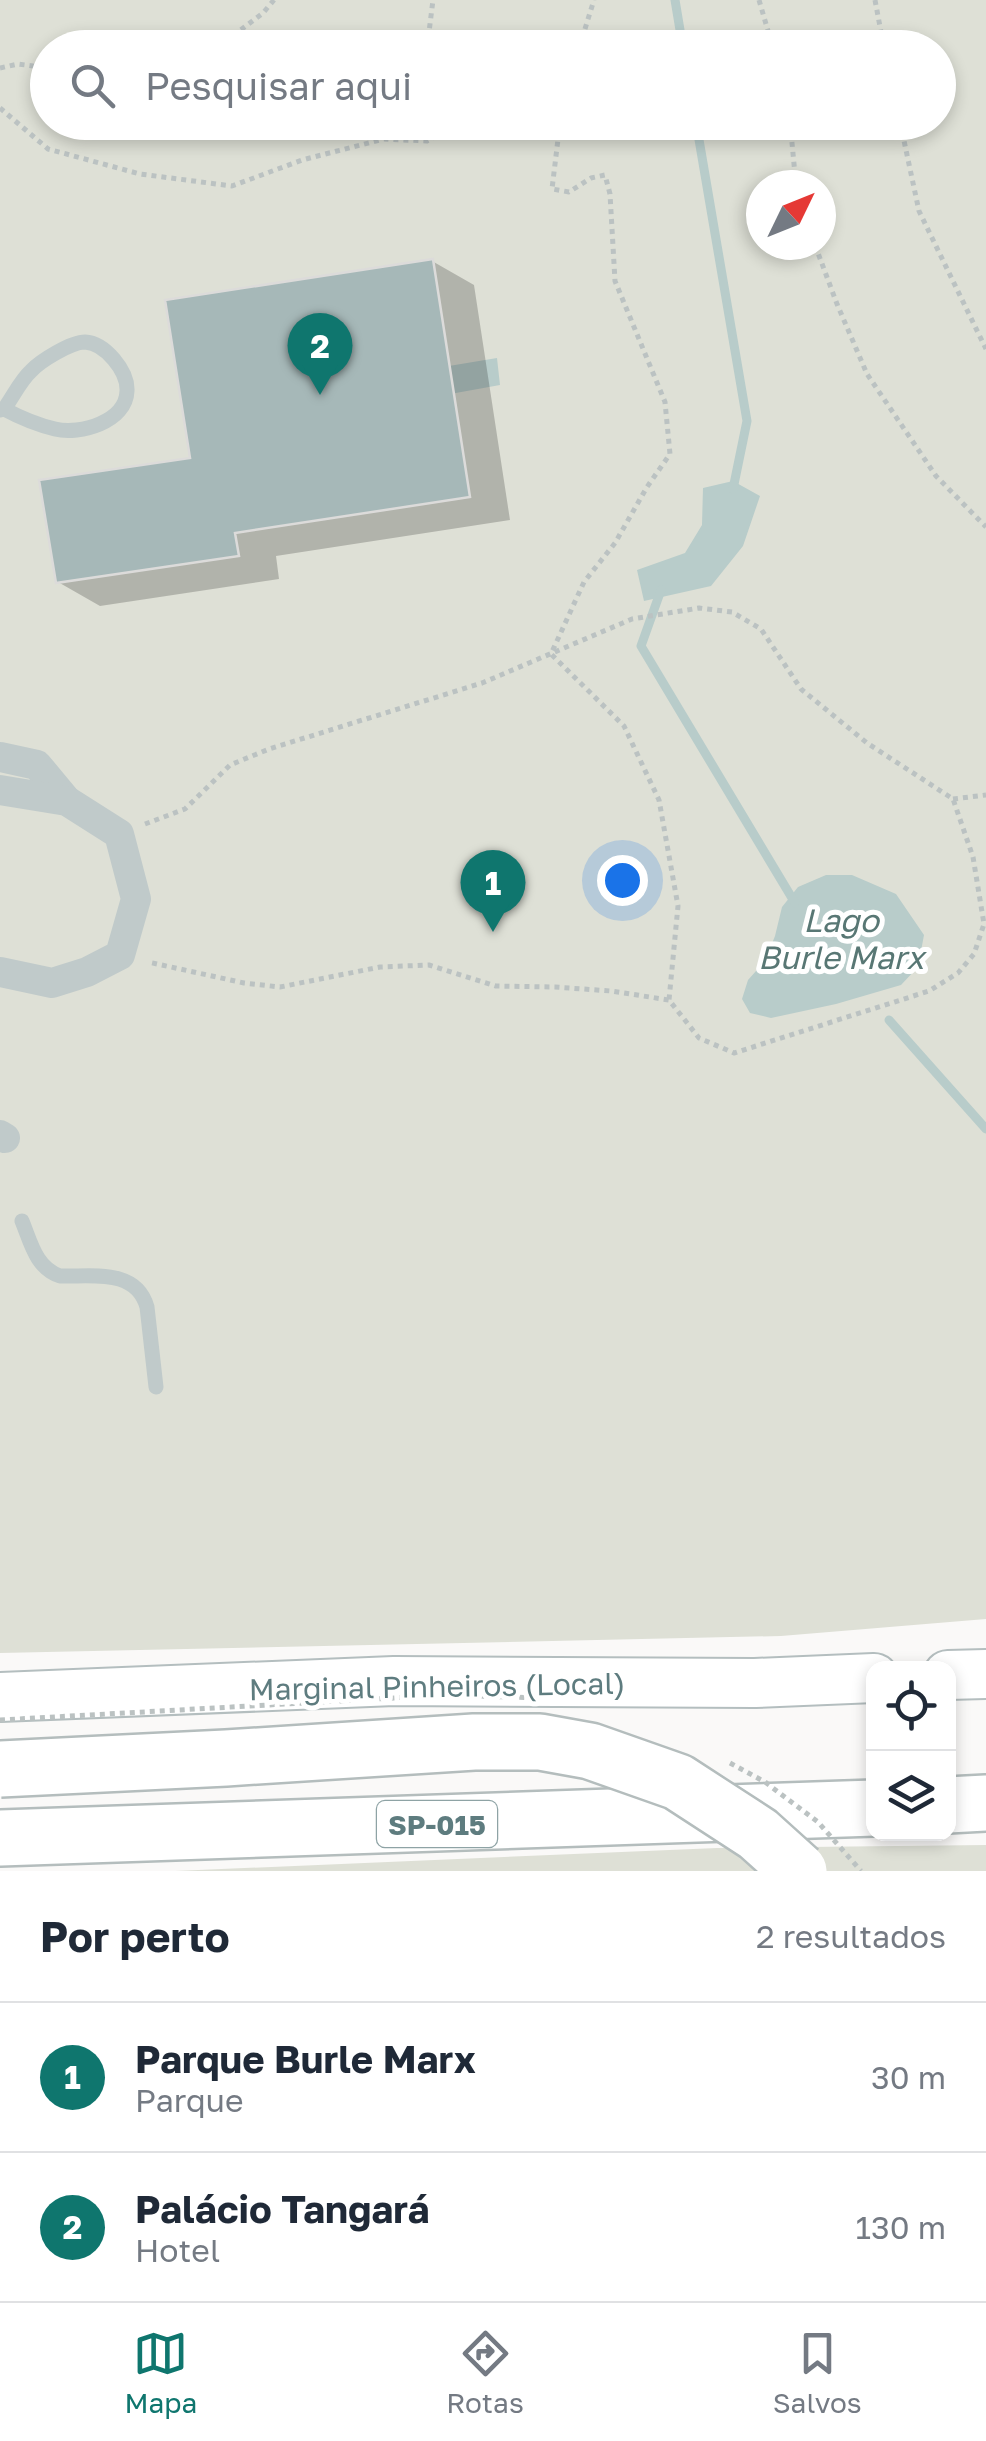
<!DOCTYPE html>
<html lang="pt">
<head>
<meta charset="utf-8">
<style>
	:root { --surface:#fff; --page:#f6f6f7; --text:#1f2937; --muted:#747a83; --line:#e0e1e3; --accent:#0f766e }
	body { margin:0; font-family:"Golos Text",sans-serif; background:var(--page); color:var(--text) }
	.controls { position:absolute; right:30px; bottom:30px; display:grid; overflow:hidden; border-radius:20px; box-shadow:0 5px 15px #0003 }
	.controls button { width:90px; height:90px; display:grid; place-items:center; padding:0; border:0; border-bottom:2px solid var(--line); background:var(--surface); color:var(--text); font:50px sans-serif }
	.compass { position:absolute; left:746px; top:170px; width:90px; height:90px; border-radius:50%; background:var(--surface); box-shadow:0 5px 15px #0003; rotate:47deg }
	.you { position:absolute; left:622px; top:880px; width:35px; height:35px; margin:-25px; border:8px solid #fff; border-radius:50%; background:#1a73e8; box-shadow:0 0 0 15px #1a73e833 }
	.badge { display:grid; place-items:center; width:65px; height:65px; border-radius:50%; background:var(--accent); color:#fff; font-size:32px; font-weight:700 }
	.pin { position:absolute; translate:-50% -82px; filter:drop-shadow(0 2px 5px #0008) }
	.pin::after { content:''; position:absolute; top:52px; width:35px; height:30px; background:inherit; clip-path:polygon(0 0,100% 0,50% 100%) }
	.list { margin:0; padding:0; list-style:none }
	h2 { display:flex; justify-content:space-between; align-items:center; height:130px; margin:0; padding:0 40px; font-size:42px }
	h2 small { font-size:32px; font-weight:400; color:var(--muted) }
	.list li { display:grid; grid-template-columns:65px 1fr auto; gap:30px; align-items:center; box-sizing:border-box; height:150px; padding:0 40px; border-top:2px solid var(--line) }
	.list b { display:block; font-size:38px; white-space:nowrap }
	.list p { margin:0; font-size:32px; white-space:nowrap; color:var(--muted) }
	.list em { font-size:32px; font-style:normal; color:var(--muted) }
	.icon { flex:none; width:55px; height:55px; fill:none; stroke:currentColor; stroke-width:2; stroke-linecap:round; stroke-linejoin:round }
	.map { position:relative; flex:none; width:986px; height:1871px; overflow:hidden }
	.search { position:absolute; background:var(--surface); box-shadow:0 5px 15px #0003; left:30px; right:30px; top:30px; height:110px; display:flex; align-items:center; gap:25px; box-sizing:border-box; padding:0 35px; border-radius:55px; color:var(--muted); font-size:38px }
	.sheet { height:430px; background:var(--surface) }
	nav { display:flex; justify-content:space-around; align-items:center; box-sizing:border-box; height:140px; border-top:2px solid var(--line); background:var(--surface); font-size:28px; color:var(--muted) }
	nav a { display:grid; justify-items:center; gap:5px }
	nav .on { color:var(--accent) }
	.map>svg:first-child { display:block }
</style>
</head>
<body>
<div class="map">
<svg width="986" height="1871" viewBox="0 0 986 1871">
	<rect width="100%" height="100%" fill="#faf9f8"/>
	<g fill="#dee0d6" fill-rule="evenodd">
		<path d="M0 0H986V1619L781 1636 0 1653ZM48 48H938V122H48ZM761 185H821V245H761Z"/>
		<polygon points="986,1845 986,1871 175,1871 717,1848"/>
	</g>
	<g fill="#b8ccca">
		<polygon points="497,358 500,385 428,398 425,370"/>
		<polygon points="733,481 760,496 743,546 711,586 644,601 637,570 685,553 702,525 703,488"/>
		<polygon points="826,875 852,875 896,894 924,935 918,967 901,985 836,1004 771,1018 750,1013 742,999 748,980 765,961 775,936 782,907 798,887"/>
	</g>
	<polygon fill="#0003" points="432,261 474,285 510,520 276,556 279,579 100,606 58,582 193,460"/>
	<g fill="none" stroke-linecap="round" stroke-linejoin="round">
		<g stroke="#b8ccca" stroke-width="9">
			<polyline points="675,0 683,48"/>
			<polyline points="696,122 747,421 733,489"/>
			<polyline points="661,590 641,646 795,903"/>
			<polyline points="889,1020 986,1129"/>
		</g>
	</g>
	<polygon fill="#a6b8b8" stroke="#dcdbda" stroke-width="2.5" points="433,259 470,497 235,533 239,556 56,583 39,480 190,458 165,300"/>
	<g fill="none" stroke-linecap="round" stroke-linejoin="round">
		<defs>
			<g id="primary">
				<polyline points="948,1675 986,1674"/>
				<polyline points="0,1697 394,1681 755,1683 874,1678"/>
			</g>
			<g id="highway">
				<polyline points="948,1805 986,1803"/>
				<polyline points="0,1838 874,1808"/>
			</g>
		</defs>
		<use href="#primary" stroke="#b4bebf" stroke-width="52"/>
		<use href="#highway" stroke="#b4bdbd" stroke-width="60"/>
		<g stroke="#bbc2c2" stroke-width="5" stroke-dasharray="5 5" stroke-linecap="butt">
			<polyline points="759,0 773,48"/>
			<polyline points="875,0 884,48"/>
			<polyline points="217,48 263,13 274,0"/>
			<polyline points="427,48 433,0"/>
			<polyline points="579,48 594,0"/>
			<polyline points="0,68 18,64 48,68"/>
			<polyline points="0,108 48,149 140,174 232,186 302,160 384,139 427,141 464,122"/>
			<polyline points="557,122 559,131 552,189 569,192 591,178 605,175 610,194 615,281 665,402 670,454 647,487 615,543 584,582 551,654 624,726 659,800 678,906 669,1000"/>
			<polyline points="790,122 796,185"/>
			<polyline points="900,122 919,211 986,349"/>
			<polyline points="384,139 395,122"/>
			<polyline points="815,245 837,304 867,374 936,476 986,527"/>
			<polyline points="953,799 986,795"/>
			<polyline points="145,824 185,809 230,765 269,749 482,683 632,619 699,608 732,612 761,629 801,689 867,743 953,799 973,857 984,924 974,954 958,973 929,991 734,1053 699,1038 669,1000 611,991 555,987 496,986 429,965 380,967 280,987 244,983 148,962"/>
		</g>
		<g stroke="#c0caca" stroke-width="15">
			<path d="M0 410 4 409C19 417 38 425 55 429 80 435 126 422 127 391 128 371 105 343 85 342 71 342 40 361 31 371 20 381 13 397 4 409"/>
			<path d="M22 1221C31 1243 36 1268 60 1276 92 1277 136 1268 147 1307L156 1387"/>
		</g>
		<g stroke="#c0caca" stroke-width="30">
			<polyline points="0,757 37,765 67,801"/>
			<polyline points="0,790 67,801 119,834 136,899 120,955 87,972 52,983 0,972"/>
			<polyline points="0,1135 5,1138"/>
		</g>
		<use href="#primary" stroke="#fff" stroke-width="48"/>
		<use href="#highway" stroke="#fff" stroke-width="55"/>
		<defs>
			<polyline id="highway-bridge" points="0,1769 226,1758 474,1742 540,1742 590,1751 678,1782 758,1834 799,1871"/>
		</defs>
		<use href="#highway-bridge" stroke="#b4bdbd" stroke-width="60" stroke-linecap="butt"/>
		<g stroke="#bbc2c2" stroke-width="5" stroke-dasharray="5 5" stroke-linecap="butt">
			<polyline points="0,1720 446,1695 541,1698"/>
			<polyline points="730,1763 765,1782 818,1822 861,1871"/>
		</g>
		<use href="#highway-bridge" stroke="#fff" stroke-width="55"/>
	</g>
	<g text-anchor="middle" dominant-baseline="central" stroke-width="10" stroke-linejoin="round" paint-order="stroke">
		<rect fill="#fff" stroke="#8ea3a5" stroke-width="2.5" x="377" y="1801" width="120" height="46" rx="8"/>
		<g font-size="28" font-weight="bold" fill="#5e7c7f">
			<text x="437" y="1824">SP-015</text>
		</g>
		<g font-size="30" fill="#5e7c7f" stroke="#fff">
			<text transform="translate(437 1686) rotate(-1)">Marginal Pinheiros (Local)</text>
		</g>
		<g font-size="32" font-style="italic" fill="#587774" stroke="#fff">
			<text x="841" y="920">Lago<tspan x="841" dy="37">Burle Marx</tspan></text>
		</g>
	</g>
</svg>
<div class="controls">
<button><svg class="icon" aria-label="locate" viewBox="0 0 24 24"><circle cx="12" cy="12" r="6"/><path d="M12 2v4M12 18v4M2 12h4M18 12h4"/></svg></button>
<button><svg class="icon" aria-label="layers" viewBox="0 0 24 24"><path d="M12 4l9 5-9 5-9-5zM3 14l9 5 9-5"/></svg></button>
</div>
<svg class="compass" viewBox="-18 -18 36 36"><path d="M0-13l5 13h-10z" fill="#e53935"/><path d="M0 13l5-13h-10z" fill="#747a83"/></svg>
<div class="you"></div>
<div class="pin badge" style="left:493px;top:932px">1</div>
<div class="pin badge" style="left:320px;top:395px">2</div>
<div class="search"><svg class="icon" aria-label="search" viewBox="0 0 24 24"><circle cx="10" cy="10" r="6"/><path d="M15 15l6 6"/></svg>Pesquisar aqui</div>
</div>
<section class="sheet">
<h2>Por perto<small>2 resultados</small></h2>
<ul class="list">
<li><span class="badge">1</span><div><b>Parque Burle Marx</b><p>Parque</p></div><em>30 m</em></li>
<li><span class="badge">2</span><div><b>Palácio Tangará</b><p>Hotel</p></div><em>130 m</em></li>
</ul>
</section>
<nav>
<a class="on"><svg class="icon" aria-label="map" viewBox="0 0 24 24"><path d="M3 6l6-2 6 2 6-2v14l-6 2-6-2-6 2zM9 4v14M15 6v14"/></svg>Mapa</a>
<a><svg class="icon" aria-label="directions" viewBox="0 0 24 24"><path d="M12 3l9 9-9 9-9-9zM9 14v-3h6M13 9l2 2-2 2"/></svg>Rotas</a>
<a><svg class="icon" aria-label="saved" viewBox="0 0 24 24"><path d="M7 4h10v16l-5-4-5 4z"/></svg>Salvos</a>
</nav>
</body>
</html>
